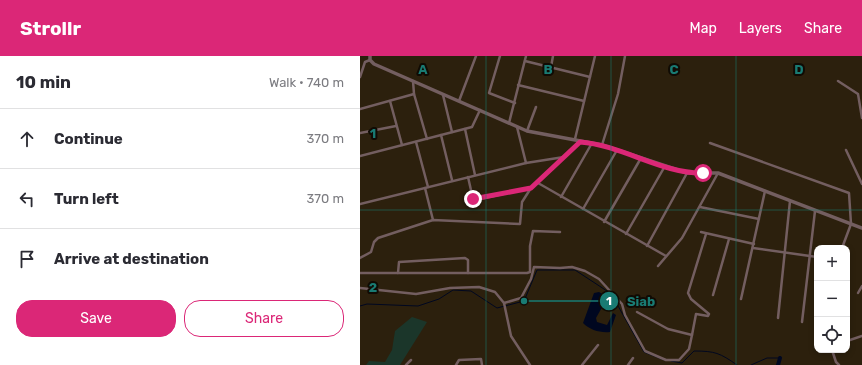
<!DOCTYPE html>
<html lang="en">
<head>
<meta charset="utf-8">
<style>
	:root { --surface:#fff; --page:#f7f7f7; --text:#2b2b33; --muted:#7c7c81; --line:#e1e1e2; --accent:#db2777 }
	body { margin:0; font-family:Rubik,sans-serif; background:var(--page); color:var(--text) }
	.controls { position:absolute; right:12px; bottom:12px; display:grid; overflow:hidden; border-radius:8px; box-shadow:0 2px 6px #0003 }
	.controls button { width:36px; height:36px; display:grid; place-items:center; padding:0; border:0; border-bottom:1px solid var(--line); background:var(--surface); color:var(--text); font:20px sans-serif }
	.stop { position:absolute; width:12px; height:12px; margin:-9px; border:3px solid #db2777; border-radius:50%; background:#fff }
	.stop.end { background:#db2777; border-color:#fff; box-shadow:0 1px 4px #0008 }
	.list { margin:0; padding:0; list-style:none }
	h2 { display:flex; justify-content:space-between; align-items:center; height:52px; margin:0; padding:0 16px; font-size:17px }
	h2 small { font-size:13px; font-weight:400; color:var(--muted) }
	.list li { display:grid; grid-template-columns:26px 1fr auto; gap:12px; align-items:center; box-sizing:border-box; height:60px; padding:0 16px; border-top:1px solid var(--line) }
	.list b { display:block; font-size:15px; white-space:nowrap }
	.list em { font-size:13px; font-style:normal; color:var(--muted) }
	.actions { display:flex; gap:8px; padding:12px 16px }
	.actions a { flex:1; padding:9px 0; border:1px solid var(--accent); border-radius:16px; text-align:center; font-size:14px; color:var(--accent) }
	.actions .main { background:var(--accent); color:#fff }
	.icon { flex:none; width:22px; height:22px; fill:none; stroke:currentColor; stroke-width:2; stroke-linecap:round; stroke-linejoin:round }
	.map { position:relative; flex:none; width:502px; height:309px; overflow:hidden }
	header { display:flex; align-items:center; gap:24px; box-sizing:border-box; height:56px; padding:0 20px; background:var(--accent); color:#fff }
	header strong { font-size:19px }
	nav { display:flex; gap:22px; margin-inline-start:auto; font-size:14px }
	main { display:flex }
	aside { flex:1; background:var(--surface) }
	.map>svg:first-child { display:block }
</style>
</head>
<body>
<header>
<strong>Strollr</strong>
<nav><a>Map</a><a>Layers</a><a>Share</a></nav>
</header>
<main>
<aside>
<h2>10 min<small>Walk · 740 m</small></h2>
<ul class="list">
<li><svg class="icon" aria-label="ahead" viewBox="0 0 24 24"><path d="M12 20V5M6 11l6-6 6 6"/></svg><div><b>Continue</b></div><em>370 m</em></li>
<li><svg class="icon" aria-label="left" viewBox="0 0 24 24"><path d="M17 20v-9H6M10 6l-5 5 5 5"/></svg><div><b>Turn left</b></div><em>370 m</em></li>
<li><svg class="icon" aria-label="arrive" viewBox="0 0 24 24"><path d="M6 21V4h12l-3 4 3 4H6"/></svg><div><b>Arrive at destination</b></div></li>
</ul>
<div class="actions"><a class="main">Save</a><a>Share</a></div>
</aside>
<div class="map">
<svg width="502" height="309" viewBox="0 0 502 309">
	<rect width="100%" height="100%" fill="#2c200d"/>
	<polygon fill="#1b362a" points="52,261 67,266 40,309 6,309 9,305 25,306 32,294 35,275"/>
	<path fill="#000720" d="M239 236 246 240 245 246 236 262 237 266 247 269 253 257 256 259 250 276C240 277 230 274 223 267L234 237Z"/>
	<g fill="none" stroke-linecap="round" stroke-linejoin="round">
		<g stroke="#000720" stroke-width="1">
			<polyline points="253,241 284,296 304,304"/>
			<polyline points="0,250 7,248 58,250 79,243 93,234 111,235 137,252 164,245 177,214 215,214 250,237"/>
			<path d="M311 305 322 307 334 295C355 295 360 297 377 309"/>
			<polyline points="391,309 407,302 420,302"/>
		</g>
		<polyline stroke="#000720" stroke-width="4" points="418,309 420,302"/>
		<g stroke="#735e60" stroke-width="2.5">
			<polyline points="140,0 129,37 155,47"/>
			<polyline points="165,5 230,21"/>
			<polyline points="191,11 193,0"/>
			<polyline points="0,21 5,6 10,4"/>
			<polyline points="53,25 54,38 67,83"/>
			<polyline points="478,25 498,38 502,62"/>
			<polyline points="158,29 224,45"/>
			<polyline points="83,39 92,76"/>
			<polyline points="30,45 42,89"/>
			<polyline points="99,45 116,0"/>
			<polyline points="0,53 54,38"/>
			<polyline points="149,67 166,0"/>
			<polyline points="157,71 166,107"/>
			<polyline points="105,73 115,119"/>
			<polyline points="167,75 176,51"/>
			<polyline points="0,77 36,70"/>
			<polyline points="81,79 92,124"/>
			<polyline points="215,83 235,0"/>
			<polyline points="56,86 68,131"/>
			<polyline points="350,87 489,137 491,168 482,192"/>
			<polyline points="242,89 258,38 265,0"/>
			<polyline points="486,94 502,128"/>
			<polyline points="0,100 112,71 120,54"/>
			<polyline points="108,121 113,143 116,144 171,132 220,85"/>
			<polyline points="178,127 306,200"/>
			<polyline points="65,132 73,164"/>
			<polyline points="201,141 232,87"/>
			<polyline points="0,148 166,107 204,101"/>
			<polyline points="340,151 399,163"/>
			<polyline points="223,153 257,94"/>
			<polyline points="244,166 281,102"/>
			<polyline points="341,176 394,188"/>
			<polyline points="266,178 305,110"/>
			<polyline points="287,190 327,117"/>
			<polyline points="393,192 457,201"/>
			<polyline points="0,202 11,196 14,186 18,182 73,164 160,168 162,146 171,132"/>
			<polyline points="298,210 322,182 358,117"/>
			<polyline points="0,217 167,217 170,216 170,190 173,175 200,176"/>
			<polyline points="38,217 39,206 105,202 108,204 108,217"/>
			<polyline points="0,232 56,238 90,232 119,231 135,236 144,247 151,280 170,309"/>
			<polyline points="498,237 502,230"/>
			<polyline points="353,239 369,183"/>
			<polyline points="381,243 405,135"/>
			<polyline points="144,247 161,242 171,223 174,211 200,212 212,211 225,215 239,223 262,248 265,259 285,295 306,304 319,304 329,293 332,279"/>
			<polyline points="277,256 308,273 332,279 336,258 348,260 349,258 331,243 328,237 346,178"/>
			<polyline points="418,262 430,145"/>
			<polyline points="442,266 455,155"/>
			<polyline points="487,285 502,280"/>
			<polyline points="472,294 476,306 479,309"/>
			<polyline points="46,309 51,304"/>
			<polyline points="96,309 99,304 121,303 122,309"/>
			<polyline points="222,309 238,289"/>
			<polyline points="268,309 273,302"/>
		</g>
		<polyline stroke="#735e60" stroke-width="3.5" points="10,0 10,4 14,8 167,75 242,89 327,117 358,117 502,172"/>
	</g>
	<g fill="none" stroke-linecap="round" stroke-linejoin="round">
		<path stroke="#db2777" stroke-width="5" d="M113 143 171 132 220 86C262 89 302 118 343 117"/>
	</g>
	<path fill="none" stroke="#197b73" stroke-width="1" stroke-opacity="0.55" d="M126 0V309M251 0V309M376 0V309M0 154H502"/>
	<g font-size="13" text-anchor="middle" font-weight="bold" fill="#197b73" stroke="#100b04" stroke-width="4" stroke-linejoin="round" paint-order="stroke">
		<text x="63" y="18">A</text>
		<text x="188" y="18">B</text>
		<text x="314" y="18">C</text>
		<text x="439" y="18">D</text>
		<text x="13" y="82">1</text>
		<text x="13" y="236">2</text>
	</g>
	<path fill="none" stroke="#197b73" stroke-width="1.5" d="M164 245L249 245"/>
	<g fill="#197b73" stroke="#100b04" stroke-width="1.5">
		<circle cx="164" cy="245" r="4"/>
		<circle cx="249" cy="245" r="10"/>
	</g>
	<g font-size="12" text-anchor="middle" font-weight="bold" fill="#fff">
		<text x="249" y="249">1</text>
	</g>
	<g font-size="13" text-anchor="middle" font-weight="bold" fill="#197b73" stroke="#100b04" stroke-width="4" stroke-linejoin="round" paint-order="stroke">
		<text x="281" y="250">Siab</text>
	</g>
</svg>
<div class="controls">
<button>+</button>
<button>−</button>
<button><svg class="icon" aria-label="locate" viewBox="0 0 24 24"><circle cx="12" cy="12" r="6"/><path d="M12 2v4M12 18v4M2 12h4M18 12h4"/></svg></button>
</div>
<div class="stop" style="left:343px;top:117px"></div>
<div class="stop end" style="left:113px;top:143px"></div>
</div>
</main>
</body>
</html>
